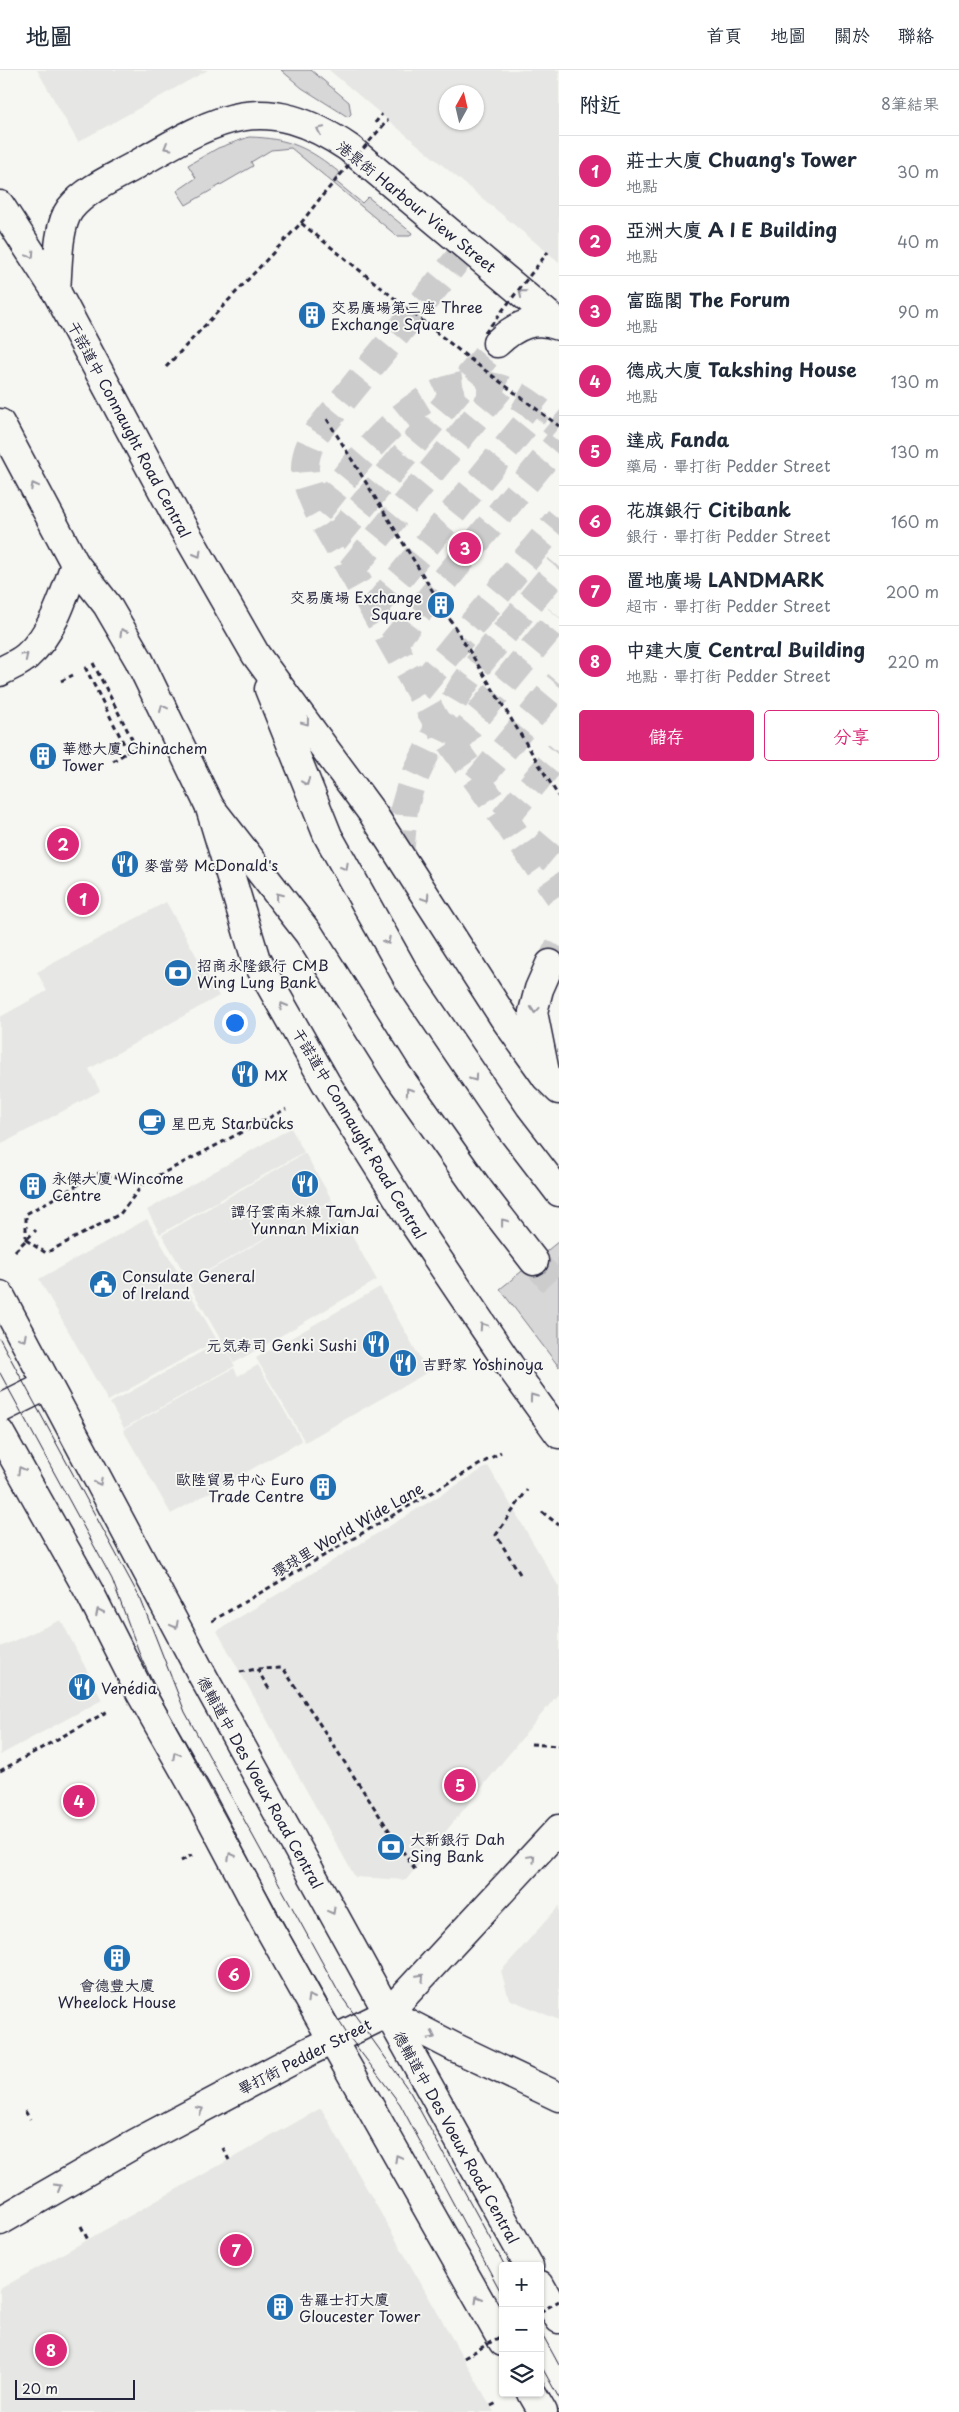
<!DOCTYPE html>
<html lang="zh-TW">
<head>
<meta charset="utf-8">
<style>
	:root { --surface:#fff; --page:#f2f2f3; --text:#1f2937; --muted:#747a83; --line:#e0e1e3; --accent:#db2777 }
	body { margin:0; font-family:"Playpen Sans","LXGW WenKai TC",sans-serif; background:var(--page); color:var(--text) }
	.controls { position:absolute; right:15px; bottom:15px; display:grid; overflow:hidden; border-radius:5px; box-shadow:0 1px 4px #0004 }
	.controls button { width:45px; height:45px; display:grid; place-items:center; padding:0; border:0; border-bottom:1px solid var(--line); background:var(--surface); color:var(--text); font:25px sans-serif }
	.compass { position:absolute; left:439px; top:15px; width:45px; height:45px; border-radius:50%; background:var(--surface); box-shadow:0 1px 4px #0004; rotate:8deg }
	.scale { position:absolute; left:15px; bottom:12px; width:120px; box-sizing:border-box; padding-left:5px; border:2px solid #22223b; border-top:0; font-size:14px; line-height:18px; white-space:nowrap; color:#22223b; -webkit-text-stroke:4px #f6f6f2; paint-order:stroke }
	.you { position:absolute; left:234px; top:952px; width:18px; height:18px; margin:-12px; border:4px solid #fff; border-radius:50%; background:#1a73e8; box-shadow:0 0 0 8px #1a73e833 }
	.badge { display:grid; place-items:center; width:32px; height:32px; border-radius:50%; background:var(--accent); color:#fff; font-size:16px; font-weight:700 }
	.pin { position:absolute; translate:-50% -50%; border:2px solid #fff; box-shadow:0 1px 5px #0006 }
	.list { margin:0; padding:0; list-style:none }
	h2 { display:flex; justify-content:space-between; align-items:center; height:65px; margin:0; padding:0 20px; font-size:21px }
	h2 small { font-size:16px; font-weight:400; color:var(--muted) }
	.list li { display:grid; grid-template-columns:32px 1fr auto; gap:15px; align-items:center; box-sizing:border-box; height:70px; padding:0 20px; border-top:1px solid var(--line) }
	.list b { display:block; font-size:19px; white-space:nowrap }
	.list p { margin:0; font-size:16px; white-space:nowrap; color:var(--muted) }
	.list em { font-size:16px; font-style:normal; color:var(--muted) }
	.actions { display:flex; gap:10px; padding:15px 20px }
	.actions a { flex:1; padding:11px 0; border:1px solid var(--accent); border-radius:5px; text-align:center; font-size:18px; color:var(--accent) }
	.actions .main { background:var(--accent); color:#fff }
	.icon { flex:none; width:28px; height:28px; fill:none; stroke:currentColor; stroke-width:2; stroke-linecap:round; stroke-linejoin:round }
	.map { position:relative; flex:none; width:559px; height:2342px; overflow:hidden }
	header { display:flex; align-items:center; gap:30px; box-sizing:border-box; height:70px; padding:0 25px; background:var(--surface); border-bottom:1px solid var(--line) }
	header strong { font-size:24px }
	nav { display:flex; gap:28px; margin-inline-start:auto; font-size:18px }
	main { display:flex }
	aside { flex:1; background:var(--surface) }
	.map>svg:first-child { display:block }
</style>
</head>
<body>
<header>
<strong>地圖</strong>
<nav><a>首頁</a><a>地圖</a><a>關於</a><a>聯絡</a></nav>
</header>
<main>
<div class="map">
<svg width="559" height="2342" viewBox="0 0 559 2342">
	<rect width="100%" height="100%" fill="#f6f6f2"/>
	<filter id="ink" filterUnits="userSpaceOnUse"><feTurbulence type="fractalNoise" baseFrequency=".02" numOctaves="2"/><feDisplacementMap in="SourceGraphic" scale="10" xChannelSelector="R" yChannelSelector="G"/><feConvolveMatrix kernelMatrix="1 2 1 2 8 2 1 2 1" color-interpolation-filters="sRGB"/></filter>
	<g filter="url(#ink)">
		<g fill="#e6e6e4" fill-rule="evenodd">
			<polygon points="37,0 208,0 78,72"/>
			<path d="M329 0H559V192L388 50ZM447 22H477V52H447Z"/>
			<polygon points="166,832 219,926 89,999 100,1021 0,1075 0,947 47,921 37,902"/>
			<polygon points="291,1058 304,1082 160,1164 147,1140"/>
			<polygon points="305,1083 332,1130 189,1211 162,1165"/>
			<polygon points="332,1131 377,1210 234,1293 188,1213"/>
			<polygon points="147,1149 217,1270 108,1331 39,1209"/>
			<polygon points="380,1217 428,1302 305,1372 256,1288"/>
			<polygon points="221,1271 235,1296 124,1358 110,1333"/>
			<polygon points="258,1295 302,1371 171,1444 123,1360 234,1298 238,1306"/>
			<polygon points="488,1396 559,1517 559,1623 406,1810 355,1807 217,1561"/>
			<polygon points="61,1550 102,1630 0,1685 0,1577"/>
			<polygon points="559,1836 559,1950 509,1929 501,1901"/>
			<polygon points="321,2038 494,2342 0,2342 0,2219"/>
		</g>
		<g fill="#d7d7d7" stroke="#7c7c89">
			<polygon points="281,0 311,0 349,32 351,44 348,47 302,18"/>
			<path d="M249 67C289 68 309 78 340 103L334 110 362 133 368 127 412 163 410 166H397L291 78 271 80 251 92 253 96 186 135 177 121 196 108 188 95 218 78Z"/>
			<polygon points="559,1171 559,1297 500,1219"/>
		</g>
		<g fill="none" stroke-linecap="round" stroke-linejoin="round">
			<g stroke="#cccccd" stroke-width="28" stroke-dasharray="28 14" stroke-linecap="butt">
				<path d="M467 178 317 362C298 393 304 410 318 441L439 656 559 826"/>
				<path d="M318 441C359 391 422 296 499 318 521 324 541 342 559 357"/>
				<polyline points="334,470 497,273"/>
				<polyline points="351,500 500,318"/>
				<polyline points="373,540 538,339"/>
				<polyline points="392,574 559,372"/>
				<polyline points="418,620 559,449"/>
				<polyline points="452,677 559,547"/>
				<polyline points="477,712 559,613"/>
				<polyline points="504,749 559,683"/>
				<polyline points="400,787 404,739 411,715 439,656 462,617 478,595 559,497"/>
				<polyline points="533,791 559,760"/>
				<polyline points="550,894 559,876"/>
			</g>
			<polyline stroke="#cccccd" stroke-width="28" stroke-dasharray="28 14" stroke-linecap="butt" points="534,1191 559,1219"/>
			<defs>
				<g id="minor">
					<path d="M56 221C58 199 57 156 70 139 86 119 115 107 136 95 217 48 262 19 349 78L559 254"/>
					<path d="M497 273C516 255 534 247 559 256"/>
					<path d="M0 602C8 597 20 593 27 586 53 563 64 526 75 494"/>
					<polyline points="546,1007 533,942 539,919 550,894"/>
					<polyline points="0,1339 48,1315"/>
					<polyline points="0,1363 91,1525 140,1622 200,1728 265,1851 503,2272"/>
					<polyline points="388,1943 529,2196"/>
					<polyline points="540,2215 559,2249"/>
					<polyline points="532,2323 543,2342"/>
				</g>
				<g id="major">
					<polyline points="0,135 56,221 174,442 256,585 373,744 504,948 546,1007 559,1020"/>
					<polyline points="269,619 328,766 408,909 506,1053 559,1122"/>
					<polyline points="210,738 256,890 326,1013 413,1152 510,1296 559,1364"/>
					<polyline points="0,1225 200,1601 388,1943"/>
					<polyline points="388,1943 456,1978 559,2027"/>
					<polyline points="0,2151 136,2073 310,1981 388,1943 559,1759"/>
				</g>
				<polyline id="highway" points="0,353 75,494 107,535 139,590 210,737 309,864 397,1004 479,1120 534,1191"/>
			</defs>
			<use href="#minor" stroke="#22223b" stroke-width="31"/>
			<use href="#major" stroke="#22223b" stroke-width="31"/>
			<use href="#highway" stroke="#22223b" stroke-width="31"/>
			<g stroke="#22223b" stroke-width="3" stroke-dasharray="5 4" stroke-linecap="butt">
				<polyline points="375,53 382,44"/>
				<polyline points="301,153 322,126"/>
				<polyline points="327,349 559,727"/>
				<polyline points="93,593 136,677 113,691"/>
				<polyline points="85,597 128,682"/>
				<polyline points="61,611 73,605"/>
				<polyline points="26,1170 46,1183 120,1144 144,1113 286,1039"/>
				<polyline points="26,1170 26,1144 99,1103 144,1113"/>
				<polyline points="15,1181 36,1160"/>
				<polyline points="542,1442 559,1455"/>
				<polyline points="520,1504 496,1465 527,1420"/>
				<polyline points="212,1551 501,1382"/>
				<polyline points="257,1599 269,1619"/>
				<polyline points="240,1602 257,1599 283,1598 415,1800"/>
				<polyline points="531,1674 559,1676"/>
				<polyline points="0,1701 110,1640"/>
				<polyline points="181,1791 192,1785"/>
				<polyline points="25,2041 30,2049"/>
				<polyline points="223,2078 229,2090"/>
				<polyline points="81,2156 88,2170"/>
				<polyline points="491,2336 499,2332"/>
			</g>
			<use href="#minor" stroke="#f6f6f2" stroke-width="28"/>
			<use href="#major" stroke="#f6f6f2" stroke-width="28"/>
			<use href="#highway" stroke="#f6f6f2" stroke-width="28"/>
			<g stroke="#22223b" stroke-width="1">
				<polyline points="0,1269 141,1530 185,1642 339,1923 410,2022 505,2196"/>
				<polyline points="0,1303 112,1509 142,1590 160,1627 323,1925 347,1964 400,2034 503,2226"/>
				<polyline points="540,2260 559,2295"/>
				<polyline points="540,2294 559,2328"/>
			</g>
			<g stroke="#22223b" stroke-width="3" stroke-dasharray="5 4" stroke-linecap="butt">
				<polyline points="322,126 388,50"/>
				<polyline points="485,263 548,182"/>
				<polyline points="166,297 301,153 466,286 559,356"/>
				<polyline points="540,2242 559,2231"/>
				<polyline points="464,2288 503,2265"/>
			</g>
		</g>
		<defs><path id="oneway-chevron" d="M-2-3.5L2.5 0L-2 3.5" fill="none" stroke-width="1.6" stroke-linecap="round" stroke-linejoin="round" transform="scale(1.25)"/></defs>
		<g stroke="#9797a0">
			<use href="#oneway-chevron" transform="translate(320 60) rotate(-154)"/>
			<use href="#oneway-chevron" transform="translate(167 77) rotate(150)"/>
			<use href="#oneway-chevron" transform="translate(31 185) rotate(56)"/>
			<use href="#oneway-chevron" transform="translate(522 223) rotate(-140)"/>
			<use href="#oneway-chevron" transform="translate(34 416) rotate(-118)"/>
			<use href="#oneway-chevron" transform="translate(198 484) rotate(60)"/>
			<use href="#oneway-chevron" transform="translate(123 562) rotate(-120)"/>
			<use href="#oneway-chevron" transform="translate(25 586) rotate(-39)"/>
			<use href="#oneway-chevron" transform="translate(163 638) rotate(-115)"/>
			<use href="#oneway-chevron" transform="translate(306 652) rotate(53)"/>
			<use href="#oneway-chevron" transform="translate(306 712) rotate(68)"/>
			<use href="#oneway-chevron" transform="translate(345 797) rotate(61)"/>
			<use href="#oneway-chevron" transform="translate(279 826) rotate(-128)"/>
			<use href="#oneway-chevron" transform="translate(426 828) rotate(57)"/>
			<use href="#oneway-chevron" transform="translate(387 871) rotate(61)"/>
			<use href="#oneway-chevron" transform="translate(283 936) rotate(-120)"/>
			<use href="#oneway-chevron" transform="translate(535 940) rotate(95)"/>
			<use href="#oneway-chevron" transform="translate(474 1008) rotate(55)"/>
			<use href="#oneway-chevron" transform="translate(409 1021) rotate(-125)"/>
			<use href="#oneway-chevron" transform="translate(504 1152) rotate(-128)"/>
			<use href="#oneway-chevron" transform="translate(483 1256) rotate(-124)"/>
			<use href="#oneway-chevron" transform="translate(23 1268) rotate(62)"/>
			<use href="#oneway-chevron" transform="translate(533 1327) rotate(-126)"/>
			<use href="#oneway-chevron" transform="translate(21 1400) rotate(-119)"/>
			<use href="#oneway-chevron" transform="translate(99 1412) rotate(62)"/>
			<use href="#oneway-chevron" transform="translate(99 1542) rotate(-117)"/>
			<use href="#oneway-chevron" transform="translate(175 1555) rotate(62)"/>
			<use href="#oneway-chevron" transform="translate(176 1685) rotate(-118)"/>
			<use href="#oneway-chevron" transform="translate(231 1786) rotate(-118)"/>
			<use href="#oneway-chevron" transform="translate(532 1788) rotate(-47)"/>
			<use href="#oneway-chevron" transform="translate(332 1841) rotate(61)"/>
			<use href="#oneway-chevron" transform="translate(421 1907) rotate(-47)"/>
			<use href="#oneway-chevron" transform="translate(310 1928) rotate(-120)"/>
			<use href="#oneway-chevron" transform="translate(432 1966) rotate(27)"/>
			<use href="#oneway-chevron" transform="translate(200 2040) rotate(-27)"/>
			<use href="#oneway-chevron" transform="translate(398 2088) rotate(-119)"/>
			<use href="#oneway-chevron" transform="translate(58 2117) rotate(-30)"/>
			<use href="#oneway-chevron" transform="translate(478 2229) rotate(-120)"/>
		</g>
	</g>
	<defs>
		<symbol id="building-disc" viewBox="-11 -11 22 22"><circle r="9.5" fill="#1f6fb2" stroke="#f6f6f2"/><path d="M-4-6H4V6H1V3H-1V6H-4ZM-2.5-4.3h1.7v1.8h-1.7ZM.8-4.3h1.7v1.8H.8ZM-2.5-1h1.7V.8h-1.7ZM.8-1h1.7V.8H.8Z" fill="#fff"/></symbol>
		<symbol id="restaurant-disc" viewBox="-11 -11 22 22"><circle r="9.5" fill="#1f6fb2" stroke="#f6f6f2"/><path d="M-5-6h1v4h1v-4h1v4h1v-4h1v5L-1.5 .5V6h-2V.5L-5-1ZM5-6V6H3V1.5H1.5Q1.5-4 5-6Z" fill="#fff"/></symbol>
		<symbol id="bank-disc" viewBox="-11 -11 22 22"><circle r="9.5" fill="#1f6fb2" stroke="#f6f6f2"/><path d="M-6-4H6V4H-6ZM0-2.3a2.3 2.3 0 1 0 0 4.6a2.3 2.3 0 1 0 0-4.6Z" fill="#fff"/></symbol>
		<symbol id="cafe-disc" viewBox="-11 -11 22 22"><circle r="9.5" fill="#1f6fb2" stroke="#f6f6f2"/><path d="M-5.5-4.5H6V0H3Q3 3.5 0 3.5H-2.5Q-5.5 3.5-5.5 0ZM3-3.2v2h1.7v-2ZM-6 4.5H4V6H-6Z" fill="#fff"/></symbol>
		<symbol id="civic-disc" viewBox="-11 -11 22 22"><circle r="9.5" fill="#1f6fb2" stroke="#f6f6f2"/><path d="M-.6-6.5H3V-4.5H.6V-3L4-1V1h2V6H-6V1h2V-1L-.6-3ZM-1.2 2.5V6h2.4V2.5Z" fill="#fff"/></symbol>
	</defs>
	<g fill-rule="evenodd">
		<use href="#building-disc" x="296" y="229" width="32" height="32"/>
		<use href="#building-disc" x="425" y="519" width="32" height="32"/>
		<use href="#building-disc" x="27" y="670" width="32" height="32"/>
		<use href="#restaurant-disc" x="109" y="778" width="32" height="32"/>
		<use href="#bank-disc" x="162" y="887" width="32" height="32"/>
		<use href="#restaurant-disc" x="229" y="988" width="32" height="32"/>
		<use href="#cafe-disc" x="136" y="1036" width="32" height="32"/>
		<use href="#restaurant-disc" x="289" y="1098" width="32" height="32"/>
		<use href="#building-disc" x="17" y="1100" width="32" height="32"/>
		<use href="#civic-disc" x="87" y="1198" width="32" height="32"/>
		<use href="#restaurant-disc" x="360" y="1258" width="32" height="32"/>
		<use href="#restaurant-disc" x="387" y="1277" width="32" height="32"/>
		<use href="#building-disc" x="307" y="1401" width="32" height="32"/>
		<use href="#restaurant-disc" x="66" y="1601" width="32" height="32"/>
		<use href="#bank-disc" x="375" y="1761" width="32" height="32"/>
		<use href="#building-disc" x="101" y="1872" width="32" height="32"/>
		<use href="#building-disc" x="264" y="2221" width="32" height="32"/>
	</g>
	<g text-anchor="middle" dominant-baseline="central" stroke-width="4" stroke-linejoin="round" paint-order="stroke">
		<g font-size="15" fill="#22223b" stroke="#f6f6f2">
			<text transform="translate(417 136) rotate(39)">港景街 Harbour View Street</text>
			<text transform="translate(130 359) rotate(62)">干諾道中 Connaught Road Central</text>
			<text transform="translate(360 1063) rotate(59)">干諾道中 Connaught Road Central</text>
			<text transform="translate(347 1459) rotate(-30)">環球里 World Wide Lane</text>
			<text transform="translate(261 1712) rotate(61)">德輔道中 Des Voeux Road Central</text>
			<text transform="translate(304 1986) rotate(-27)">畢打街 Pedder Street</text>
			<text transform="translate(457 2067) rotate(61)">德輔道中 Des Voeux Road Central</text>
		</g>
		<g font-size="15" fill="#22223b" stroke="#f6f6f2" text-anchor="start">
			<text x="331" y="236">交易廣場第三座 Three<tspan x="331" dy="17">Exchange Square</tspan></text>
			<text x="422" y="526" text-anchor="end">交易廣場 Exchange<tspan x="422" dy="17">Square</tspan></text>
			<text x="62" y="677">華懋大廈 Chinachem<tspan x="62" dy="17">Tower</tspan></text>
			<text x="144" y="794">麥當勞 McDonald's</text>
			<text x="197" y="894">招商永隆銀行 CMB<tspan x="197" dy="17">Wing Lung Bank</tspan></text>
			<text x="264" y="1004">MX</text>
			<text x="171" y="1052">星巴克 Starbucks</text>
			<text x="52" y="1107">永傑大廈 Wincome<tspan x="52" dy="17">Centre</tspan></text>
			<text x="305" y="1140" text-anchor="middle">譚仔雲南米線 TamJai<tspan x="305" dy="17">Yunnan Mixian</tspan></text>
			<text x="122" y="1205">Consulate General<tspan x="122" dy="17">of Ireland</tspan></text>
			<text x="357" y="1274" text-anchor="end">元気寿司 Genki Sushi</text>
			<text x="422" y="1293">吉野家 Yoshinoya</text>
			<text x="304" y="1408" text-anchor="end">歐陸貿易中心 Euro<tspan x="304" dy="17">Trade Centre</tspan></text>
			<text x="101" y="1617">Venédia</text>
			<text x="410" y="1768">大新銀行 Dah<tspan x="410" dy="17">Sing Bank</tspan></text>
			<text x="117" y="1914" text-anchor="middle">會德豐大廈<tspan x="117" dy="17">Wheelock House</tspan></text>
			<text x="299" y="2228">告羅士打大廈<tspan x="299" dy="17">Gloucester Tower</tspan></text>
		</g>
	</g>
</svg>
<div class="controls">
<button>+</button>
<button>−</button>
<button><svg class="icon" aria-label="layers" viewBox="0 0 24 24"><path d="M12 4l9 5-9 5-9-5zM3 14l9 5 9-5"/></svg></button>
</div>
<svg class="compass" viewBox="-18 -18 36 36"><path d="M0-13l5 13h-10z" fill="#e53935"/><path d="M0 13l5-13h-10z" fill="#747a83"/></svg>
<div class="scale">20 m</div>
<div class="you"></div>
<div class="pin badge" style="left:83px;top:829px">1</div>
<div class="pin badge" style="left:63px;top:774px">2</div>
<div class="pin badge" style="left:465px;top:478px">3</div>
<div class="pin badge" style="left:79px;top:1731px">4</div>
<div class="pin badge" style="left:460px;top:1715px">5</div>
<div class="pin badge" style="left:234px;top:1904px">6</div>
<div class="pin badge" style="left:236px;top:2180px">7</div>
<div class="pin badge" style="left:51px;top:2280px">8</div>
</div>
<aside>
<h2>附近<small>8筆結果</small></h2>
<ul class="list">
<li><span class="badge">1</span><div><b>莊士大廈 Chuang's Tower</b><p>地點</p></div><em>30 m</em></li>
<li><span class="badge">2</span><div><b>亞洲大廈 A I E Building</b><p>地點</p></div><em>40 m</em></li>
<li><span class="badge">3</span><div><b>富臨閣 The Forum</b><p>地點</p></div><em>90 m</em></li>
<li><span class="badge">4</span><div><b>德成大廈 Takshing House</b><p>地點</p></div><em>130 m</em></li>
<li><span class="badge">5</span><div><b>達成 Fanda</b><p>藥局 · 畢打街 Pedder Street</p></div><em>130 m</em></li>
<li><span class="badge">6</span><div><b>花旗銀行 Citibank</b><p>銀行 · 畢打街 Pedder Street</p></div><em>160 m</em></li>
<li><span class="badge">7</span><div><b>置地廣場 LANDMARK</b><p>超市 · 畢打街 Pedder Street</p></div><em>200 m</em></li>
<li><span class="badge">8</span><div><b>中建大廈 Central Building</b><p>地點 · 畢打街 Pedder Street</p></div><em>220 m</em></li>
</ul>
<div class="actions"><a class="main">儲存</a><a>分享</a></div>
</aside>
</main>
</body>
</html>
